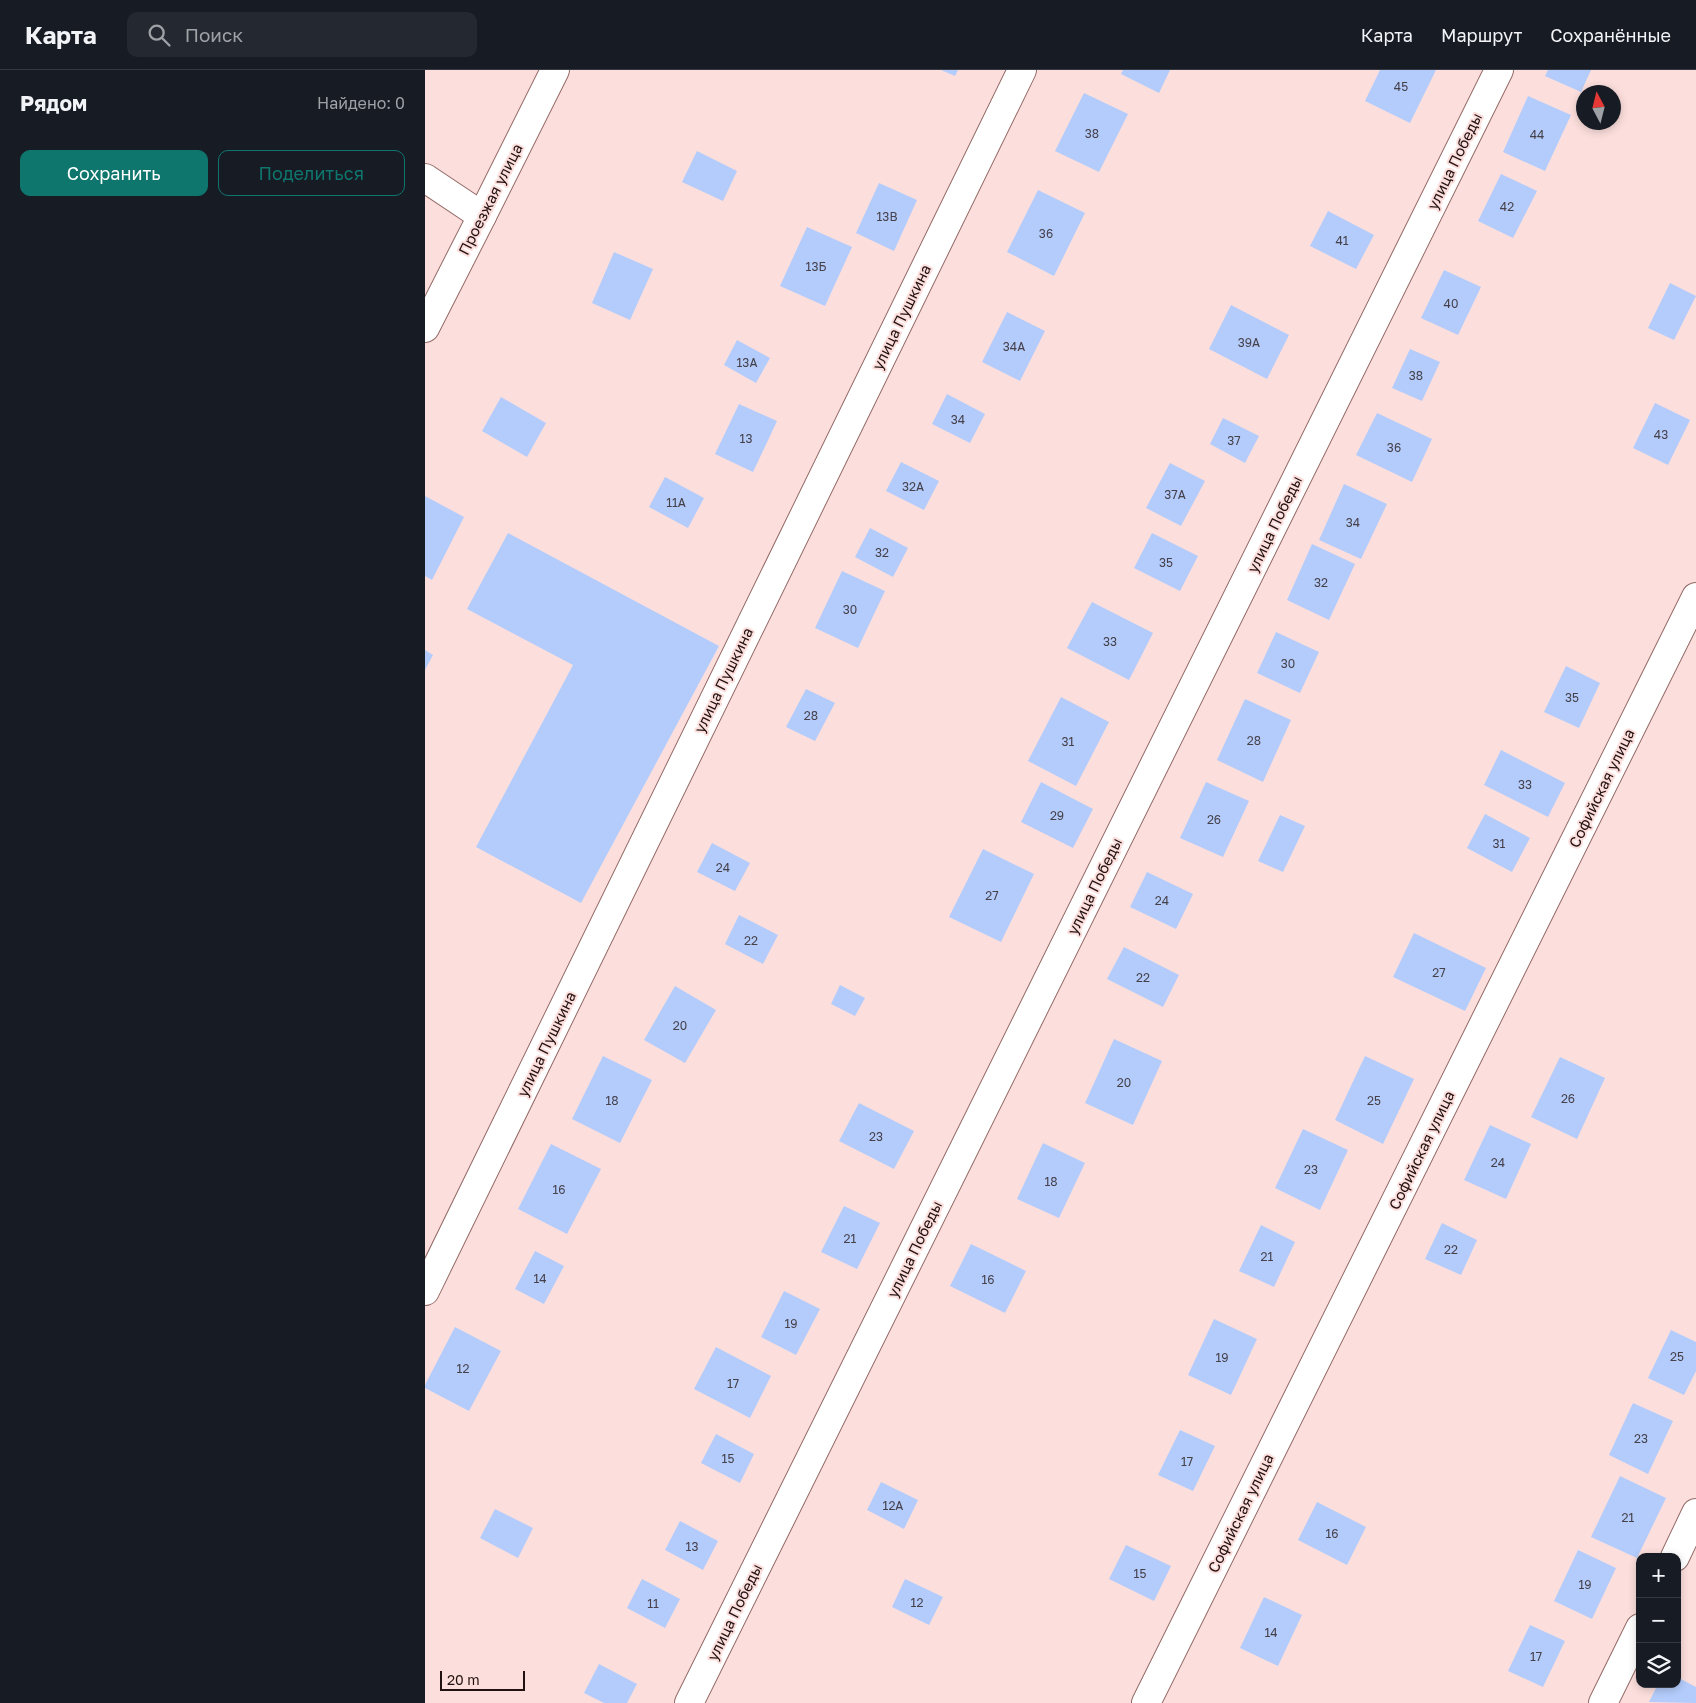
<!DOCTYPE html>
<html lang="ru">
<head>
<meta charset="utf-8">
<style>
	:root { --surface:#171b24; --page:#242831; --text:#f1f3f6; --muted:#9ea1a6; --line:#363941; --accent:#0f766e }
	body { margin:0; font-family:"Golos Text",sans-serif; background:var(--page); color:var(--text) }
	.controls { position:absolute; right:15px; bottom:15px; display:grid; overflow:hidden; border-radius:10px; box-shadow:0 2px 8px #0003 }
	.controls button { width:45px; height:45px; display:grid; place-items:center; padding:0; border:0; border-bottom:1px solid var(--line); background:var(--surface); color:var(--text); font:25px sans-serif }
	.compass { position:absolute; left:1151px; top:15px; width:45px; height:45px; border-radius:50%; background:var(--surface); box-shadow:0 2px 8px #0003; rotate:353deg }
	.scale { position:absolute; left:15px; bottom:12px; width:85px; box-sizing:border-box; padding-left:5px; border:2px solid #211110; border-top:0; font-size:14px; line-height:18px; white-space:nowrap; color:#211110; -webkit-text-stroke:4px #fcdfdd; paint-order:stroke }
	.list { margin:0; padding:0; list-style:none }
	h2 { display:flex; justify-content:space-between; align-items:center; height:65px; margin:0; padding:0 20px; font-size:21px }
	h2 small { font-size:16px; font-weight:400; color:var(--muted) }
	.actions { display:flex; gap:10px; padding:15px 20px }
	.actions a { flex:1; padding:11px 0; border:1px solid var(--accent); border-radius:10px; text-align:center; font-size:18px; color:var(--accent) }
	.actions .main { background:var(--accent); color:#fff }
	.icon { flex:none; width:28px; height:28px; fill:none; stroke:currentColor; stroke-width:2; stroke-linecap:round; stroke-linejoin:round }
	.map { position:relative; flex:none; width:1271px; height:1633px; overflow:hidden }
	header { display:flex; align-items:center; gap:30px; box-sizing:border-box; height:70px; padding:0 25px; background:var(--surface); border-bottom:1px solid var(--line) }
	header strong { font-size:24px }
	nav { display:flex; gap:28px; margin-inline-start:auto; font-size:18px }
	.search { width:350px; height:45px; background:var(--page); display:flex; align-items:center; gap:12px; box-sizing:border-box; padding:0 18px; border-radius:10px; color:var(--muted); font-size:19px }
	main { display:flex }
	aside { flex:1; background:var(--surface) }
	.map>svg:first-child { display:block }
</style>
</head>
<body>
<header>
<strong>Карта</strong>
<div class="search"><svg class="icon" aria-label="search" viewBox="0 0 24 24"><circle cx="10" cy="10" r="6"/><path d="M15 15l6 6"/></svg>Поиск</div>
<nav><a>Карта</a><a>Маршрут</a><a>Сохранённые</a></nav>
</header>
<main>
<aside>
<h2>Рядом<small>Найдено: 0</small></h2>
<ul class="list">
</ul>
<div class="actions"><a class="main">Сохранить</a><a>Поделиться</a></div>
</aside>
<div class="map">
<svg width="1271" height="1633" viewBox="0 0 1271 1633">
	<rect width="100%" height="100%" fill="#fcdfdd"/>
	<g fill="#b3ccfb">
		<polygon points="516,0 533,0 530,6"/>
		<polygon points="698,0 745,0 734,23 696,4"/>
		<polygon points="955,0 1011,0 985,53 940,31"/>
		<polygon points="1123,0 1166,0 1156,22 1120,6"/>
		<polygon points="659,23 703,44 674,102 630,81"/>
		<polygon points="1103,26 1146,45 1120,101 1078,82"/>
		<polygon points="272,81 312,101 298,131 257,112"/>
		<polygon points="1076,104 1112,121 1088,168 1053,151"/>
		<polygon points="454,113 492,130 469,181 431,163"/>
		<polygon points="613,120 660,143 629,206 582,182"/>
		<polygon points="903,141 949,165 931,199 885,176"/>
		<polygon points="382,157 427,177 400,236 355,216"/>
		<polygon points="189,182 228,199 205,250 167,233"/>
		<polygon points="1019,200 1056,217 1033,265 996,248"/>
		<polygon points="1245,213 1271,226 1249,270 1223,258"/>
		<polygon points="806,235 864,265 842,309 784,279"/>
		<polygon points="582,242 620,261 595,311 557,292"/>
		<polygon points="312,270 345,288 331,313 299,295"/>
		<polygon points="985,279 1015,292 997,331 967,318"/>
		<polygon points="522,324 560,344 545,373 507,354"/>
		<polygon points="76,327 121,353 102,387 57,361"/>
		<polygon points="1230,333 1265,350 1243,395 1208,378"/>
		<polygon points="314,334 352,351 328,402 290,384"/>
		<polygon points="952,343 1007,369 987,412 931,385"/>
		<polygon points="798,348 834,366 820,393 785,374"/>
		<polygon points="476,392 514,411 499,440 461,421"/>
		<polygon points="745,393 780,411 756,456 721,438"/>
		<polygon points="240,407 279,428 263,458 224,437"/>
		<polygon points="919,414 962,434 936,489 894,470"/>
		<polygon points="0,426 39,447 7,510 0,506"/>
		<polygon points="445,458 483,478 468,507 430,487"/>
		<polygon points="83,463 294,576 156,833 51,777 148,595 42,539"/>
		<polygon points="727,463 773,486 755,521 709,498"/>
		<polygon points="887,474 930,494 904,550 862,530"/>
		<polygon points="417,501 460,521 433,578 390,558"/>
		<polygon points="667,532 728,563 704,610 642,578"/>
		<polygon points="851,562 894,582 875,623 832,603"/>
		<polygon points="0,580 8,585 0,600"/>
		<polygon points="1141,596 1175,613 1154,658 1119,642"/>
		<polygon points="381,619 410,633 390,671 361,657"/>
		<polygon points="636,627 684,652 651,716 603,691"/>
		<polygon points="820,629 866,650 838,712 792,690"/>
		<polygon points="1076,680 1140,713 1123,747 1059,715"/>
		<polygon points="616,712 668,739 648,778 596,752"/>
		<polygon points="781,712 824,731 798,787 755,768"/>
		<polygon points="1060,744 1105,768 1087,802 1042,778"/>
		<polygon points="855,745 880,756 858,802 833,791"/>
		<polygon points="287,773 325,793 310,821 272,802"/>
		<polygon points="558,779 609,804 576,872 524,847"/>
		<polygon points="722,802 768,824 751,859 705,837"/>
		<polygon points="314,845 353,865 338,894 300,874"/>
		<polygon points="989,863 1061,898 1040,941 968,907"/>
		<polygon points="699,877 754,905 738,937 682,909"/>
		<polygon points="415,915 440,928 430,946 406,934"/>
		<polygon points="250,916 291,940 260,993 219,970"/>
		<polygon points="689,969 737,991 708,1055 660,1033"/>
		<polygon points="178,986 227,1010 195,1073 147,1049"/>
		<polygon points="940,986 989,1009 958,1074 910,1050"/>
		<polygon points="1135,987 1180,1008 1152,1069 1106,1047"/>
		<polygon points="434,1033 489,1061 469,1099 414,1071"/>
		<polygon points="1065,1055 1106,1074 1081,1129 1039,1110"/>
		<polygon points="878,1059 923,1080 895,1140 850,1118"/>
		<polygon points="618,1073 660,1093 634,1148 592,1129"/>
		<polygon points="126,1074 176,1099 142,1164 93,1139"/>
		<polygon points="419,1136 455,1153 432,1199 396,1182"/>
		<polygon points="1017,1153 1052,1170 1036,1205 1000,1189"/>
		<polygon points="836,1155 870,1172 849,1217 814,1201"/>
		<polygon points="546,1174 601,1201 580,1243 525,1216"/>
		<polygon points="110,1181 139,1196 119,1234 90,1219"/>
		<polygon points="359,1221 395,1239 371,1285 336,1267"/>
		<polygon points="789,1249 832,1269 806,1325 763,1305"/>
		<polygon points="30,1257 76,1281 44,1341 0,1318 0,1315"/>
		<polygon points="1246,1260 1271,1272 1271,1301 1259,1325 1223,1308"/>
		<polygon points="291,1277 346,1306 325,1348 269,1319"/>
		<polygon points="1208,1333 1248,1351 1223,1404 1184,1385"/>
		<polygon points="755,1360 790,1376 768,1421 733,1405"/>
		<polygon points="291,1364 329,1384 315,1413 276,1393"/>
		<polygon points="1195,1406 1241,1428 1212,1488 1166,1467"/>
		<polygon points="456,1412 493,1430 479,1459 442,1440"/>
		<polygon points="892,1432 941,1457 922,1495 873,1470"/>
		<polygon points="70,1439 108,1458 93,1488 55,1468"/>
		<polygon points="255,1451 293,1471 278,1500 240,1480"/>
		<polygon points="701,1475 746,1496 729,1531 684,1509"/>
		<polygon points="1153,1480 1191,1498 1167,1549 1129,1531"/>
		<polygon points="217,1509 255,1529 240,1558 202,1538"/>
		<polygon points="480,1509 518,1527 504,1555 467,1537"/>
		<polygon points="839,1527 877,1545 853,1596 815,1578"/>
		<polygon points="1105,1555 1140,1571 1118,1617 1083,1601"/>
		<polygon points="174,1594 212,1614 202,1633 179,1633 159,1623"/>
		<polygon points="1252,1607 1271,1617 1271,1633 1224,1632 1233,1614 1252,1614"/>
	</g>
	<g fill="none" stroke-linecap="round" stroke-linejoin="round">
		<defs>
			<g id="street">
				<polyline points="0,108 57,146"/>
				<polyline points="0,258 57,146 130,0"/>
				<polyline points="0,1221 597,0"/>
				<polyline points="1250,1487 1271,1443"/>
				<polyline points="264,1633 1074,0"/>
				<polyline points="721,1633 1271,527"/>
				<polyline points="1178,1633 1215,1558"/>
			</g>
		</defs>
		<use href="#street" stroke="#936a67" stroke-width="30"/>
		<use href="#street" stroke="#fff" stroke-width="28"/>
	</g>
	<g text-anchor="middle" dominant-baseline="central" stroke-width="4" stroke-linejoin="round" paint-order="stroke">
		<g font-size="12" fill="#46404b">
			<text x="976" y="16">45</text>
			<text x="667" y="63">38</text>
			<text x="1112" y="64">44</text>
			<text x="1082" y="136">42</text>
			<text x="462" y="146">13В</text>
			<text x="621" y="163">36</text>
			<text x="917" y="170">41</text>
			<text x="391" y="196">13Б</text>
			<text x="1026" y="233">40</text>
			<text x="824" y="272">39А</text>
			<text x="589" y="276">34А</text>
			<text x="322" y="292">13А</text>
			<text x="991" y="305">38</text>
			<text x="533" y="349">34</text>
			<text x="1236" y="364">43</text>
			<text x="321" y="368">13</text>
			<text x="809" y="370">37</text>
			<text x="969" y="377">36</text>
			<text x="488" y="416">32А</text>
			<text x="750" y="424">37А</text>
			<text x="251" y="432">11А</text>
			<text x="928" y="452">34</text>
			<text x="457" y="482">32</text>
			<text x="741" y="492">35</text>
			<text x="896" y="512">32</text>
			<text x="425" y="539">30</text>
			<text x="685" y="571">33</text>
			<text x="863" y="593">30</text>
			<text x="1147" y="627">35</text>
			<text x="386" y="645">28</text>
			<text x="829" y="670">28</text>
			<text x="643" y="671">31</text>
			<text x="1100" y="714">33</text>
			<text x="632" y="745">29</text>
			<text x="789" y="749">26</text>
			<text x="1074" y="773">31</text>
			<text x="298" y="797">24</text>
			<text x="567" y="825">27</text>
			<text x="737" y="830">24</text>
			<text x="326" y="870">22</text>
			<text x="1014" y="902">27</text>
			<text x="718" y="907">22</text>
			<text x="255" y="955">20</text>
			<text x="699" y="1012">20</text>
			<text x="1143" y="1028">26</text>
			<text x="187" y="1030">18</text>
			<text x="949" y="1030">25</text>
			<text x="451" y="1066">23</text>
			<text x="1073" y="1092">24</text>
			<text x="886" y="1099">23</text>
			<text x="626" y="1111">18</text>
			<text x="134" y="1119">16</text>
			<text x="425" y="1168">21</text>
			<text x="1026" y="1179">22</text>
			<text x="842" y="1186">21</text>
			<text x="115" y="1208">14</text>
			<text x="563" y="1209">16</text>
			<text x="366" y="1253">19</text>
			<text x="1252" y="1286">25</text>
			<text x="797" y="1287">19</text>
			<text x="38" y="1298">12</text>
			<text x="308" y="1313">17</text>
			<text x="1216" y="1368">23</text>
			<text x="303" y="1388">15</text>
			<text x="762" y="1391">17</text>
			<text x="468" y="1435">12А</text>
			<text x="1203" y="1447">21</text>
			<text x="907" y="1463">16</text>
			<text x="267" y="1476">13</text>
			<text x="715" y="1503">15</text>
			<text x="1160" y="1514">19</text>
			<text x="492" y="1532">12</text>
			<text x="228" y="1533">11</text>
			<text x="846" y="1562">14</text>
			<text x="1111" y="1586">17</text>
		</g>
		<g font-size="15" fill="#211110" stroke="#fcdfdd">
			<text transform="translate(1029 91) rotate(-64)">улица Победы</text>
			<text transform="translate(65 129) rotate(-63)">Проезжая улица</text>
			<text transform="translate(476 247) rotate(-64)">улица Пушкина</text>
			<text transform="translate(849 454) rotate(-64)">улица Победы</text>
			<text transform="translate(298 610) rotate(-64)">улица Пушкина</text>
			<text transform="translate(1176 718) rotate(-64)">Софийская улица</text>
			<text transform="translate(669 816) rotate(-64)">улица Победы</text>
			<text transform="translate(121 974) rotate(-64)">улица Пушкина</text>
			<text transform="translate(996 1080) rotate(-64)">Софийская улица</text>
			<text transform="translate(489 1179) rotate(-64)">улица Победы</text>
			<text transform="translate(815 1443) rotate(-64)">Софийская улица</text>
			<text transform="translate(309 1542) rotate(-64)">улица Победы</text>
		</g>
	</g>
</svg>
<div class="controls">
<button>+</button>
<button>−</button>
<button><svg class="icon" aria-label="layers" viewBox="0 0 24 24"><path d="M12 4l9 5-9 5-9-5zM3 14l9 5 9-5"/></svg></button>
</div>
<svg class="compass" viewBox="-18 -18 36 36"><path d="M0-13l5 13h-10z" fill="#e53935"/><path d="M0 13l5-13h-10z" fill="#9ea1a6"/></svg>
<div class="scale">20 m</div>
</div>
</main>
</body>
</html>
